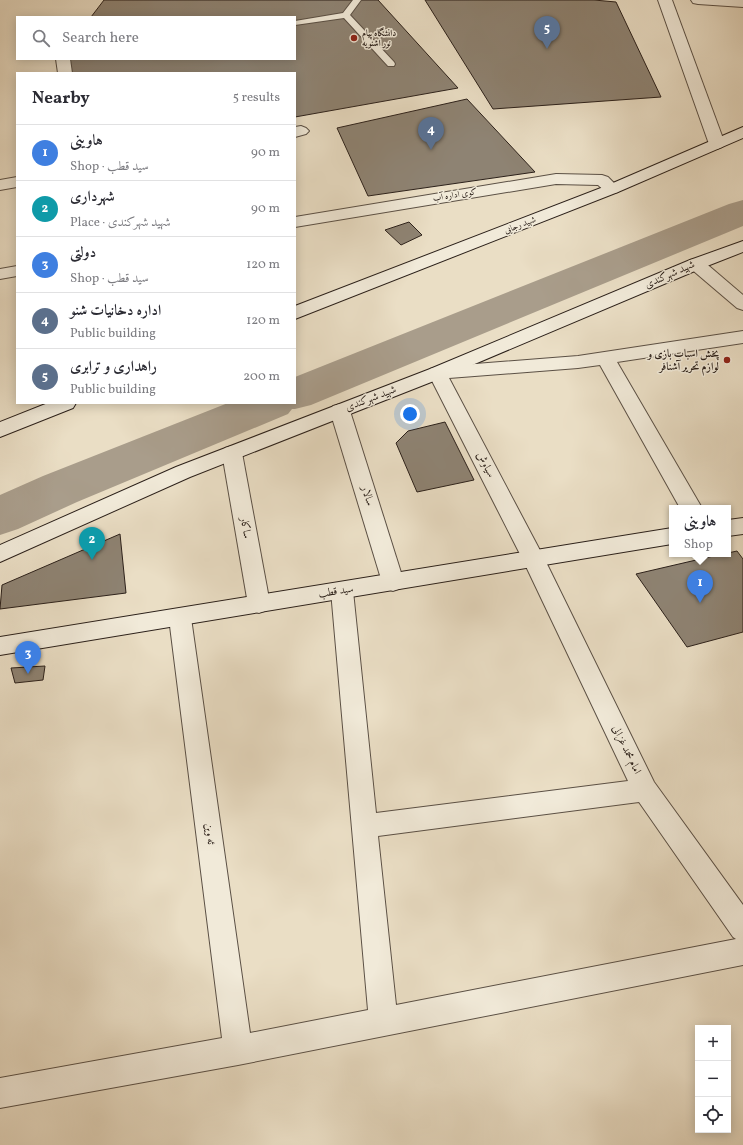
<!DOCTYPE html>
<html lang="en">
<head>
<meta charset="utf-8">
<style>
	:root { --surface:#fff; --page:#f7f7f7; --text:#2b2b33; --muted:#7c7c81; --line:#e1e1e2; --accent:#ea580c }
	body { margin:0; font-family:Vollkorn,Amiri,serif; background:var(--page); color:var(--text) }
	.controls { position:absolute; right:12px; bottom:12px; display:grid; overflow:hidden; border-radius:0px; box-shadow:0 2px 10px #0003 }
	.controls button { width:36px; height:36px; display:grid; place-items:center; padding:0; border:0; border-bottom:1px solid var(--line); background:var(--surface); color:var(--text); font:20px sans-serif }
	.you { position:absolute; left:410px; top:414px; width:14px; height:14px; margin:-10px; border:3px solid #fff; border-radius:50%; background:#1a73e8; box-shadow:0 0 0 6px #1a73e833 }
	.badge { display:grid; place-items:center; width:26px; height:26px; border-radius:50%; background:var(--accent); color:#fff; font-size:13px; font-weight:700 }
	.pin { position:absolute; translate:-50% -33px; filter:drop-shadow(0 1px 2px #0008) }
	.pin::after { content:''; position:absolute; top:21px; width:14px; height:12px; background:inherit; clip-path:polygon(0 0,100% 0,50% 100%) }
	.popup { position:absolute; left:669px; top:505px; width:62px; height:52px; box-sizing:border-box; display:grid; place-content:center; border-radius:0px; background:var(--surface); filter:drop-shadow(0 1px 3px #0005); font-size:13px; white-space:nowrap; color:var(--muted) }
	.popup b { font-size:15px; color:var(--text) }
	.popup::after { content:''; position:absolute; left:50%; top:100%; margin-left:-8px; border:8px solid transparent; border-top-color:var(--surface) }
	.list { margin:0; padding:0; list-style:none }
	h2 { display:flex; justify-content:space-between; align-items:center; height:52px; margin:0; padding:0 16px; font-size:17px }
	h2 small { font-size:13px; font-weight:400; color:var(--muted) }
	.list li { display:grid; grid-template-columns:26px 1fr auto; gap:12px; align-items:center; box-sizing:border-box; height:56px; padding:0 16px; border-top:1px solid var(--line) }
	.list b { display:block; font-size:15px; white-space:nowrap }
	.list p { margin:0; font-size:13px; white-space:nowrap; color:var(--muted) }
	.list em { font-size:13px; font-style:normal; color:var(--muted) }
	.icon { flex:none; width:22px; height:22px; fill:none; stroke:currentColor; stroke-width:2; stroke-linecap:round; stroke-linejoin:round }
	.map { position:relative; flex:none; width:743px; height:1145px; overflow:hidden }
	.search { position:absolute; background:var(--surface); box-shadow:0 2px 10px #0003; left:16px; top:16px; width:280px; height:44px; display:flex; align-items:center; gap:10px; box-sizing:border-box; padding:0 14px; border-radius:0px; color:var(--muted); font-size:15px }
	.panel { position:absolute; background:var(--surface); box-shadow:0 2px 10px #0003; left:16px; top:72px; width:280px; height:332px; border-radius:0px }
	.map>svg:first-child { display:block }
</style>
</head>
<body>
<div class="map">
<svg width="743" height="1145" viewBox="0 0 743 1145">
	<rect width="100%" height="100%" fill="#eadec5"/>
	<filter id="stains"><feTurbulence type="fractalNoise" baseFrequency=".005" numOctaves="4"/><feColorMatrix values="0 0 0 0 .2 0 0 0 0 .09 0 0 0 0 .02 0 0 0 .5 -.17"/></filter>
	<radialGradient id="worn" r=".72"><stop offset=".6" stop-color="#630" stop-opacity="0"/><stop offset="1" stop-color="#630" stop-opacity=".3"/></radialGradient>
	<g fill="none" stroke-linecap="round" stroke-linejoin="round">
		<polygon fill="#a99d8b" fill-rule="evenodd" points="743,200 743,226 311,405 295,409 292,409 288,414 77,502 18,529 0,535 0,495 43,476 228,403 295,403 295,377 729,204"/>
	</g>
	<g fill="#8e8373" stroke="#2b201a">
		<polygon points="104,0 378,0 458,88 295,117 295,73 65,73 63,59 295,59 295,17 91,17"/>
		<polygon points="425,0 594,0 616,2 661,97 493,109"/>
		<polygon points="467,99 535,172 368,196 337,128"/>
		<polygon points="409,222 422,235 401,245 385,230"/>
		<polygon points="445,422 474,480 417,492 396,443 408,431"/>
		<polygon points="120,534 126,593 0,609 2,585"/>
		<polygon points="737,551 743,559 743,632 687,647 636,574 722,554 728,554 728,553"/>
		<polygon points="45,666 43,680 15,683 11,668"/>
	</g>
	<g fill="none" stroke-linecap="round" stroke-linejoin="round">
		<defs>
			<polygon id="lane" points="353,0 361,0 350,15 394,62 395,64 394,66 388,66 344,18 295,25 295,21 343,13"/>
			<g id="street">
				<polygon points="658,0 672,0 725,144 722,147 717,149 712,147 709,144"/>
				<polygon points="691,0 743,0 743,7 698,4 693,3"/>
				<polygon points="56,59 70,59 72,73 58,73"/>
				<polygon points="301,126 306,128 309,131 306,134 295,137 295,127"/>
				<path d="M556 174 602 175 608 177 620 189 618 192C608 195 605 191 598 185L556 184 295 227V217Z"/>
				<polygon points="17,177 17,187 0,190 0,180"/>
				<polygon points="696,259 702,260 743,295 743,310 737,308 690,268 687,264 690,260"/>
				<polygon points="17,266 17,276 0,279 0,269"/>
				<path d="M743 331V343L617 362 702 508H680L600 365 578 368 449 378 544 558 654 782 743 905V965L238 1065 0 1108V1078L222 1038 169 618 172 612 180 609 188 612 191 618 250 1033 368 1010 331 591 334 585 342 582 350 585 353 591 376 813 628 781 522 558 428 373 430 369 437 367 578 356ZM639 802 733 937 736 939 396 1005 378 836Z"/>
				<polygon points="340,404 347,406 350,411 404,582 401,588 393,591 385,588 382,582 330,411 333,406"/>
				<polygon points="232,446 239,448 242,453 270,604 267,610 259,613 251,610 248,604 222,453 225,448"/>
			</g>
			<g id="secondary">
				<polygon points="743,127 743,138 618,192 295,319 295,306 606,186"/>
				<polygon points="743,241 743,252 702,268 444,377 190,477 0,562 0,545 176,467 430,369 690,260"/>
				<polygon points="48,403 76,403 73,408 0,437 0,422"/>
				<polygon points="743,518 743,534 728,536 728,520"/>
				<polygon points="672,528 672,544 0,655 0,637"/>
			</g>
		</defs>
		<use href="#lane" stroke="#5b5045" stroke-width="2"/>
		<use href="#street" stroke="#5b5045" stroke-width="2"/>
		<use href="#secondary" stroke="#2b201a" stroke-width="2"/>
		<use href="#lane" fill="#f1ead9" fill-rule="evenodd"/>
		<use href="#street" fill="#f1ead9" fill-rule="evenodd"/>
		<use href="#secondary" fill="#f1ead9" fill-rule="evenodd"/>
	</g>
	<g fill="#8f2418" stroke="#f1ead9" stroke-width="1.5">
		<circle cx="354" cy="38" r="4"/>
		<circle cx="727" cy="360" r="4"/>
	</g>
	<g text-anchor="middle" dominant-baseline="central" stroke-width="3" stroke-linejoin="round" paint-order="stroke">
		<g font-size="9" font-weight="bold" fill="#2b201a" stroke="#f1ead9" text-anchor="start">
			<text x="362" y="33">دانشگاه پیام<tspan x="362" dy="10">نور اشنویه</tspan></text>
		</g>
		<g font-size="9" fill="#2b201a" stroke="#f1ead9">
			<text transform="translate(455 195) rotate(-9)">کوی اداره آب</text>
			<text transform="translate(520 225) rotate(-21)">شهید رجایی</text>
		</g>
		<g font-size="11" fill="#2b201a" stroke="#f1ead9">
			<text transform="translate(670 275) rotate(-24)">شهید شهرکندی</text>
			<text transform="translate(371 399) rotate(-21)">شهید شهرکندی</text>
			<text transform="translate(485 465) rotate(62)">سیاوش</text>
			<text transform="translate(367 496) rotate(73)">سالار</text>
			<text transform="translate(245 528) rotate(80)">ساکار</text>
			<text transform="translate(336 592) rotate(-9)">سید قطب</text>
			<text transform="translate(626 750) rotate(64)">امام محمد غزالی</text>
			<text transform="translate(209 834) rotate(82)">ئه وین</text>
		</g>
		<g font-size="11" font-weight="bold" fill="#2b201a" stroke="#f1ead9" text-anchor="end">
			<text x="719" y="354">پخش اسباب بازی و<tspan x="719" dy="13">لوازم تحریر آشنافر</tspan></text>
		</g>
	</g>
	<rect width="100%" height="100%" filter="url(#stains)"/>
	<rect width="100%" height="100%" fill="url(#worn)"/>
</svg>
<div class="controls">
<button>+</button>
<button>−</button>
<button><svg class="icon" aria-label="locate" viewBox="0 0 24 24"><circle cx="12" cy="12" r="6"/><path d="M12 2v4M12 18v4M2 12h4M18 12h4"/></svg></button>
</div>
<div class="you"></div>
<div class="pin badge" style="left:700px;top:603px;background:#3f7fe0">1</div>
<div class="popup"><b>هاوینی</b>Shop</div>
<div class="pin badge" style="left:92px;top:560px;background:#0f9aa8">2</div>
<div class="pin badge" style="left:28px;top:674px;background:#3f7fe0">3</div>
<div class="pin badge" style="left:431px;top:150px;background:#5c6f8a">4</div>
<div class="pin badge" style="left:547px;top:49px;background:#5c6f8a">5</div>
<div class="search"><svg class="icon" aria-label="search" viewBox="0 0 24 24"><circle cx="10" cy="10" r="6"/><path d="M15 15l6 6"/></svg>Search here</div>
<section class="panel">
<h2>Nearby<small>5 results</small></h2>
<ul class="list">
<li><span class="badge" style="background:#3f7fe0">1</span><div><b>هاوینی</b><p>Shop · سید قطب</p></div><em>90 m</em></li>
<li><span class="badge" style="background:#0f9aa8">2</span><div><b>شهرداری</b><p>Place · شهید شهرکندی</p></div><em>90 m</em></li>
<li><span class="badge" style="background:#3f7fe0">3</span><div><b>دولتی</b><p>Shop · سید قطب</p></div><em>120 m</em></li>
<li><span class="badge" style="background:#5c6f8a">4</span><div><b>اداره دخانیات شنو</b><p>Public building</p></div><em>120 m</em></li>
<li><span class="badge" style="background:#5c6f8a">5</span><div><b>راهداری و ترابری</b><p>Public building</p></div><em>200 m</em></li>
</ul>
</section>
</div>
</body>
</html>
